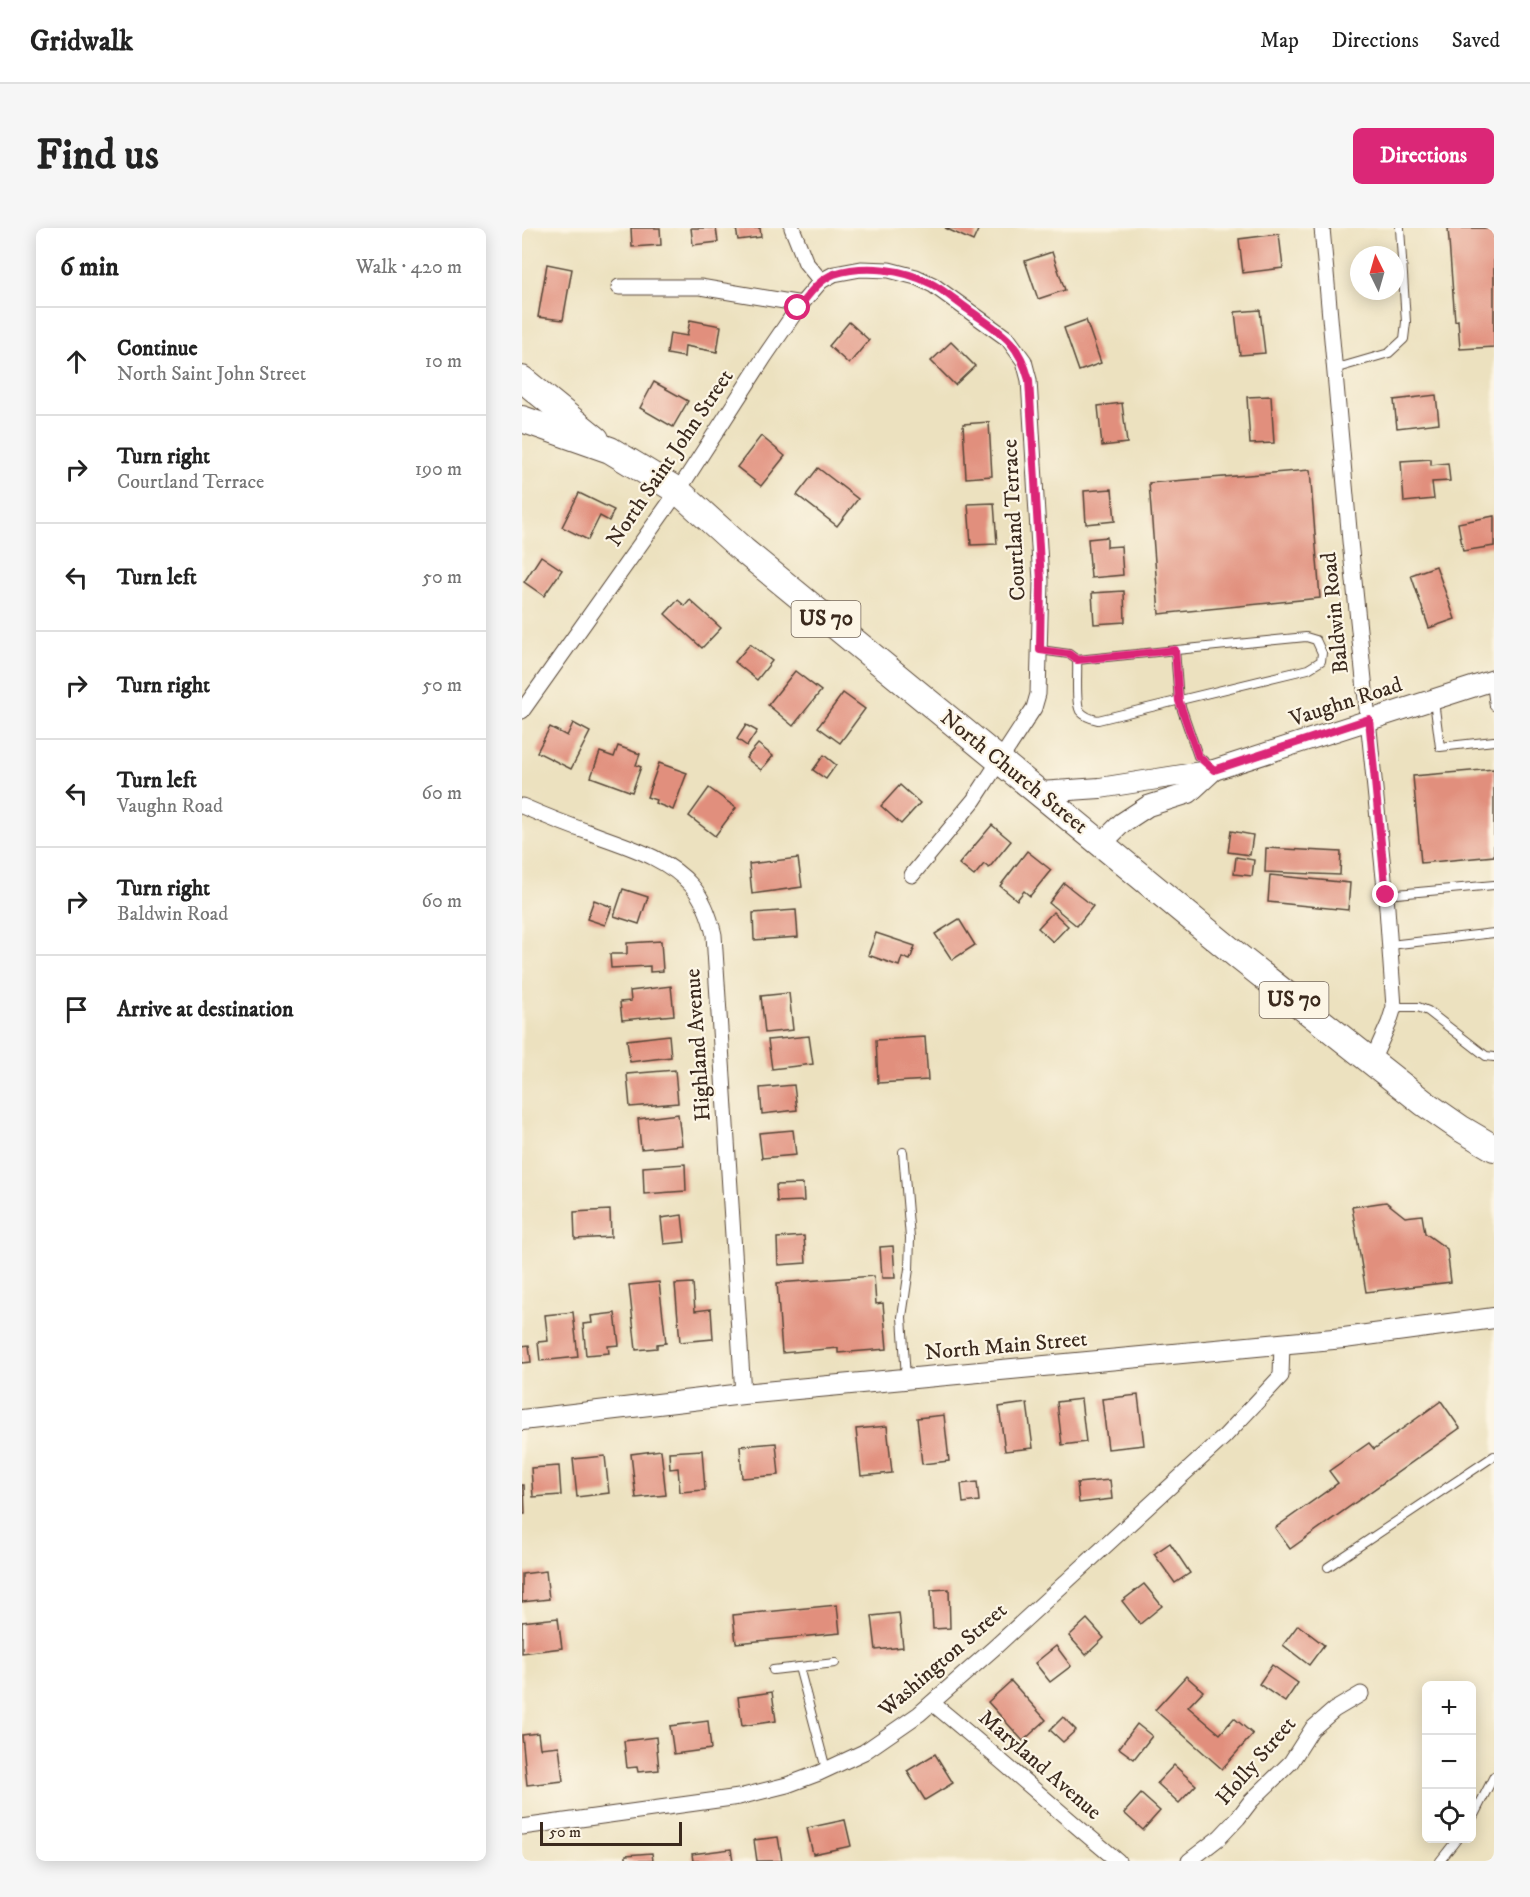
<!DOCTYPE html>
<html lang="en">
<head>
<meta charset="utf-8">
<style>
	:root { --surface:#fff; --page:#f6f6f6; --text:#222; --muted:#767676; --line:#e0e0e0; --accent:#db2777 }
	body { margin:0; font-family:"IM FELL DW Pica",serif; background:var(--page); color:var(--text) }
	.controls { position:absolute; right:18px; bottom:18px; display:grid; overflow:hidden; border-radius:9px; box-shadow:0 3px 15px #0003 }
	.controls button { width:54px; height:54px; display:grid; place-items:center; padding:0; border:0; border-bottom:2px solid var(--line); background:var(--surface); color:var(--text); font:30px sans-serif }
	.compass { position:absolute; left:828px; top:18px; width:54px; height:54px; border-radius:50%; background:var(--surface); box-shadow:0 3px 15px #0003; rotate:355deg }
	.scale { position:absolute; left:18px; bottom:15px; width:142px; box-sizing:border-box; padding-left:6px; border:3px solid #3b2a1e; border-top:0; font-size:16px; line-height:21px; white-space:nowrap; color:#3b2a1e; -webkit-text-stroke:4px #fcf5e5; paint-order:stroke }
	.stop { position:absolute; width:18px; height:18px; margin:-14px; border:4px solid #db2777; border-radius:50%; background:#fff }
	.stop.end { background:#db2777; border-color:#fff; box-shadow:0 2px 6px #0008 }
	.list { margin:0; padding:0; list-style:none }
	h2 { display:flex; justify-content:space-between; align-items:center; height:78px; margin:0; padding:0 24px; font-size:26px }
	h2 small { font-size:20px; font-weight:400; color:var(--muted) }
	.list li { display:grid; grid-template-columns:39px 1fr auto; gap:18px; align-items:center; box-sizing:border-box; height:108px; padding:0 24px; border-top:2px solid var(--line) }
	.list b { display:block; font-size:22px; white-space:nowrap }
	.list p { margin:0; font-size:20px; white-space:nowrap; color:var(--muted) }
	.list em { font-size:20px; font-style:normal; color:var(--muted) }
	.icon { flex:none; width:33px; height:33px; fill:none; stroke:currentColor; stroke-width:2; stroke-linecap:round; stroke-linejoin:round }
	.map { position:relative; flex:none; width:972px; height:1633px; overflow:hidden; border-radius:9px }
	header { display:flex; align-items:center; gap:36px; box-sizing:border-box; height:84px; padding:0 30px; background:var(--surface); border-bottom:2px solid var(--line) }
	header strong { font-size:28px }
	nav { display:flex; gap:33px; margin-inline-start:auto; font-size:21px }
	.intro { display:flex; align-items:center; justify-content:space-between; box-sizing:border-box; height:144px; padding:0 36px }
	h1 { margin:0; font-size:42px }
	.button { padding:15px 27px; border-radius:9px; background:var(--accent); color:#fff; font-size:21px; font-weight:700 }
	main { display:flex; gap:36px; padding:0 36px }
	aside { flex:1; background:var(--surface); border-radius:9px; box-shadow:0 3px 15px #0003 }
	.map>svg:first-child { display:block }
</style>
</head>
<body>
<header>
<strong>Gridwalk</strong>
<nav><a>Map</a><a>Directions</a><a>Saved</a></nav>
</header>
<div class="intro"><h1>Find us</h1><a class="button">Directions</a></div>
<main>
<aside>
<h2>6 min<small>Walk · 420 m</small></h2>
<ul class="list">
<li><svg class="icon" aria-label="ahead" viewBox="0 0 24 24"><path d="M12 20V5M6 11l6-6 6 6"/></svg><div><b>Continue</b><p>North Saint John Street</p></div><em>10 m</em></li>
<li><svg class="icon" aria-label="right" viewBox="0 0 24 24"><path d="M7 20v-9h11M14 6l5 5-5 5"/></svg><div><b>Turn right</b><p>Courtland Terrace</p></div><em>190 m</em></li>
<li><svg class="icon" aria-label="left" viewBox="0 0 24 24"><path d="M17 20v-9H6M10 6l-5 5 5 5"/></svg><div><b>Turn left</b></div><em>50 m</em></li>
<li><svg class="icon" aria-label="right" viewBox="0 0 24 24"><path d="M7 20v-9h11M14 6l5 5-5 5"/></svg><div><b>Turn right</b></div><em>50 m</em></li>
<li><svg class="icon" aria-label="left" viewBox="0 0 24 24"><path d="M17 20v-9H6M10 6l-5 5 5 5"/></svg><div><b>Turn left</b><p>Vaughn Road</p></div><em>60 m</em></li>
<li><svg class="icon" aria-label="right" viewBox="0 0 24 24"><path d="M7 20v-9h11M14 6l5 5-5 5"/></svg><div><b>Turn right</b><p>Baldwin Road</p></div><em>60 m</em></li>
<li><svg class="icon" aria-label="arrive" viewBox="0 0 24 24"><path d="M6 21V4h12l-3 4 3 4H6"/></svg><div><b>Arrive at destination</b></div></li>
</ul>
</aside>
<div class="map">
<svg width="972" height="1633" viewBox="0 0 972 1633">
	<rect width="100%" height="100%" fill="#fcf5e5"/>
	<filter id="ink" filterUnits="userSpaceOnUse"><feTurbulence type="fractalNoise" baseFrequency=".0167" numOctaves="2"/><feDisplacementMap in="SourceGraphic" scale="12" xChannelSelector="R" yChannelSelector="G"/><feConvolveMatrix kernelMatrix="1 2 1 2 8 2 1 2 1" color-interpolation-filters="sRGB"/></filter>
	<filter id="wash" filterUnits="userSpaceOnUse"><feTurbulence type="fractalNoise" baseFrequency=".008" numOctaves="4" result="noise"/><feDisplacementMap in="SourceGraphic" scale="24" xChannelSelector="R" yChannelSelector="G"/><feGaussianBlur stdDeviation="1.35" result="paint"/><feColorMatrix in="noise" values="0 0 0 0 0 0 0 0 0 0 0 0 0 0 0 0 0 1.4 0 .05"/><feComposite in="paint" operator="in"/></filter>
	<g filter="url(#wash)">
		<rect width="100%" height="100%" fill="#ece1bf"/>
		<g id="blocks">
			<g fill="#e18f7d">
				<polygon points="109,0 138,0 139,17 110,19"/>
				<polygon points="169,0 194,0 196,14 171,17"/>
				<polygon points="214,0 238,0 239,9 216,12"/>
				<polygon points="423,0 457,0 451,13"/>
				<polygon points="926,0 972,0 972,119 938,121 936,92 933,93"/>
				<polygon points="757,6 761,40 721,45 717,11"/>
				<polygon points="530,24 543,62 516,71 503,33"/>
				<polygon points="25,36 50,41 41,92 16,89"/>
				<polygon points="738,82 743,125 718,127 713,84"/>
				<polygon points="168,92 199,98 195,124 163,118 162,129 145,126 148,105 165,108"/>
				<polygon points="564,92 579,135 557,143 542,100"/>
				<polygon points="327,94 347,112 327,136 307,118"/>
				<polygon points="429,114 453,138 433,157 409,133"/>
				<polygon points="132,154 166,173 151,199 118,180"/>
				<polygon points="914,167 917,195 875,200 872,172"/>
				<polygon points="749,168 752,215 728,216 725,169"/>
				<polygon points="600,175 605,215 580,218 576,178"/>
				<polygon points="467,194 470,248 444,250 441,196"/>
				<polygon points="239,208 263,228 239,258 215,239"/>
				<polygon points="909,231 909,237 926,235 928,253 910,254 912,271 882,274 879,233"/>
				<polygon points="296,240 336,271 315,298 275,267"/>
				<polygon points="788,242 798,370 637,386 627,255"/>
				<polygon points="590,261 593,293 564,296 562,263"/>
				<polygon points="57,265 92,282 87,293 78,288 66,312 40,299"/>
				<polygon points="472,275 475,316 449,317 446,276"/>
				<polygon points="972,288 972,318 941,323 936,295"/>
				<polygon points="585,309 585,319 599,318 601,347 569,350 566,311"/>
				<polygon points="19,328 40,342 22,368 2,354"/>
				<polygon points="914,338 933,391 907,400 889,347"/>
				<polygon points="602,363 603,394 572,396 570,365"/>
				<polygon points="156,372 163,378 168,372 199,400 180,420 143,386"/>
				<polygon points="228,416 250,433 235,452 213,434"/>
				<polygon points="273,443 299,463 271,498 246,477"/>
				<polygon points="321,465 343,481 318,515 296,499"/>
				<polygon points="51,495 68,504 49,541 15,524 28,499 45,508"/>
				<polygon points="224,497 235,503 225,518 215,511"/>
				<polygon points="236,516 251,528 239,542 224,530"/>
				<polygon points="96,518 118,526 114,537 119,539 110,564 69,549 78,524 92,529"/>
				<polygon points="302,527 314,537 304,551 291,542"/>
				<polygon points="137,535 165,545 151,582 133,575 134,572 125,569"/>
				<polygon points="972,541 972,628 899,635 891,548"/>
				<polygon points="378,557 398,575 379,596 359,578"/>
				<polygon points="187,560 214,580 193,608 167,588"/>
				<polygon points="470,597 489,613 467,640 462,636 452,648 437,636"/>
				<polygon points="709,603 731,607 728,627 706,624"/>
				<polygon points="744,620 819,624 818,647 743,644"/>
				<polygon points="505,623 529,642 508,668 502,663 495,672 478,658"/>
				<polygon points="714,629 732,632 730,648 712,646"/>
				<polygon points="276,630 280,659 230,666 227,636"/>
				<polygon points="748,647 828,655 826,682 746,674"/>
				<polygon points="542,655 571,678 555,698 527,675"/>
				<polygon points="101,661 126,669 117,696 92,688"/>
				<polygon points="72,672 90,679 83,697 65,691"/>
				<polygon points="274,682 276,709 232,712 231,685"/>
				<polygon points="531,684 546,698 531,714 516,700"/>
				<polygon points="437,691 453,717 430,732 413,706"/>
				<polygon points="354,705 393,718 388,732 380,729 377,738 346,727"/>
				<polygon points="139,713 141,743 128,744 128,738 89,740 88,726 105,726 105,715"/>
				<polygon points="149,758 152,787 100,792 98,774 109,773 108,763"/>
				<polygon points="267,765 271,802 243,805 239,768"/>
				<polygon points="147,807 149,829 108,834 105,812"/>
				<polygon points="287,808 291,836 250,841 246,812"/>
				<polygon points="403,809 406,852 356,855 354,812"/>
				<polygon points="153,842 156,875 108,879 105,846"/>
				<polygon points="272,857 275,882 240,886 238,860"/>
				<polygon points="156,886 160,917 119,921 116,891"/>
				<polygon points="271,902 274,927 240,930 237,905"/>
				<polygon points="163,936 164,963 122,966 121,939"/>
				<polygon points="281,956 282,973 255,974 254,957"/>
				<polygon points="864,974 883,989 900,987 903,1005 925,1021 929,1054 844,1064 830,979"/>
				<polygon points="88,982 89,1009 53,1011 52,984"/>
				<polygon points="160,987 163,1014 142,1016 139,990"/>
				<polygon points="282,1008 284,1035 256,1037 255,1010"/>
				<polygon points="371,1018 373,1050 360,1050 358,1019"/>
				<polygon points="352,1048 354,1076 361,1075 365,1121 316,1125 316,1120 260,1125 255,1055"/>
				<polygon points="137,1054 144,1115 135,1116 135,1120 114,1122 107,1057"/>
				<polygon points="171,1055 173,1083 189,1081 191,1111 158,1114 153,1056"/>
				<polygon points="51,1084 56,1129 18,1133 16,1114 26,1113 23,1087"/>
				<polygon points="93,1085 97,1117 86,1118 87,1125 64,1127 61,1096 70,1095 69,1088"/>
				<polygon points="7,1117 9,1134 0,1135 0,1118"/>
				<polygon points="616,1167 622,1217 586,1221 580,1171"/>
				<polygon points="559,1171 564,1214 540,1217 535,1174"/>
				<polygon points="919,1173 938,1200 768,1321 753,1300 816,1255 807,1243 847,1215 852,1221"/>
				<polygon points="505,1175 511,1220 483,1223 477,1179"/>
				<polygon points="422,1187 427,1233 400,1236 395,1190"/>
				<polygon points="365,1198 370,1245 339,1248 334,1201"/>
				<polygon points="254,1215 257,1247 220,1250 218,1218"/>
				<polygon points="139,1222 144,1267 114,1270 109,1226"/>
				<polygon points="180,1222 183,1262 158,1264 156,1240 148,1241 147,1224"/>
				<polygon points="83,1228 87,1265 55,1269 51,1231"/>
				<polygon points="37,1238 39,1267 11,1269 9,1240"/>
				<polygon points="588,1252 590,1271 557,1275 555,1255"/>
				<polygon points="455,1254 457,1273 441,1275 439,1256"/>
				<polygon points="0,1257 2,1257 3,1286 0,1286"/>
				<polygon points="648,1315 668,1345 653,1355 632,1326"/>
				<polygon points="24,1343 27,1371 0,1374 0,1346"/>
				<polygon points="622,1356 640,1378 618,1396 600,1373"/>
				<polygon points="427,1361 428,1400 411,1401 409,1362"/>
				<polygon points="315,1377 318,1405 214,1415 211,1387"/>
				<polygon points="377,1385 381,1419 354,1422 350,1388"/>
				<polygon points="36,1390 40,1420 0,1425 0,1394"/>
				<polygon points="565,1391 582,1410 564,1427 547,1408"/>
				<polygon points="776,1397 802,1417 787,1437 761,1417"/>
				<polygon points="534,1418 549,1438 528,1454 513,1435"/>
				<polygon points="750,1437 776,1455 763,1474 737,1456"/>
				<polygon points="664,1448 681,1463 666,1479 698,1506 712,1490 731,1506 700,1541 633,1482"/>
				<polygon points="489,1453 524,1492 501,1513 466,1474"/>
				<polygon points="250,1464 254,1493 220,1498 216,1469"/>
				<polygon points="541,1489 554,1502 541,1514 528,1502"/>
				<polygon points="186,1493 189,1521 152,1526 148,1498"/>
				<polygon points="615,1496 630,1508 612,1531 597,1520"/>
				<polygon points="16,1505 18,1520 37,1518 41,1553 5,1557 0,1507"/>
				<polygon points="134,1509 137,1542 116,1544 115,1539 105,1540 102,1513"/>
				<polygon points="413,1526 431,1555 403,1572 385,1543"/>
				<polygon points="652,1537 674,1557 657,1575 635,1555"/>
				<polygon points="619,1566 638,1583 621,1602 602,1585"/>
				<polygon points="323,1592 329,1618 291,1626 285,1600"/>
				<polygon points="256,1609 260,1633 235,1633 232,1612"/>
				<polygon points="209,1621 211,1633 171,1633 170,1626"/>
				<polygon points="130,1625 131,1633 104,1633 104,1627"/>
			</g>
		</g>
	</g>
	<g filter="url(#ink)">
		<use href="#blocks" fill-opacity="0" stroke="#564536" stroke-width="1.5"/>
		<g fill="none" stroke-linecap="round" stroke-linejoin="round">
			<defs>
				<g id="service">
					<polyline points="812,141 867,125 882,111 884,94 878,0"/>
					<path d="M518 422 547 426 555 432 784 409 794 412 800 425 799 433 786 441 576 492C570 491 562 488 558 483 553 474 556 443 555 432"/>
					<polyline points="653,422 657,473 676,528 690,540"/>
					<polyline points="969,455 972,478"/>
					<polyline points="912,473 918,519 972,513"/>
					<polyline points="864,667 972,657"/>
					<polyline points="868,717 972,705"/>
					<polyline points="872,779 896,779 906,783 964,828 972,829"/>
					<polyline points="381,924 388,1010 387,1041 380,1089 384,1150"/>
					<polyline points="806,1339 972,1228"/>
					<polyline points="277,1439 304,1541"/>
					<polyline points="251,1442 313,1435"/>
					<polyline points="950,1591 972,1548"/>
					<polyline points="918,1633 936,1610"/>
				</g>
				<g id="minor">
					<polyline points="270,0 284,35 299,53"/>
					<polyline points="800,0 828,313 865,680 872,779 867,795 850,833"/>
					<polyline points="97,59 178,59 280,76"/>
					<polyline points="0,483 156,263 243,128 276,80 299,53 312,46 339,41 367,42 394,49 411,57 486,111 502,133 507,152 519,353 516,466 512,480 452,572 390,647"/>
					<path d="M0 578C23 588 45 597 69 605 103 618 145 629 170 658 182 672 188 689 192 707L221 1166"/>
					<path d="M410 1475C473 1526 533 1581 596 1633"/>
					<polyline points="0,1599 217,1569 265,1557 297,1545 342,1524 397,1486 472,1420 702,1209 759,1148 760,1116"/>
					<polyline points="667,1633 698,1609 716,1590 729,1573 769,1534 790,1501 812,1482 839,1466"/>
				</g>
				<g id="tertiary">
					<polyline points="518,564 578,560 692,542 972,452"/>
					<polyline points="580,615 600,595 626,578 667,565 692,542"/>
					<polyline points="0,1192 221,1166 822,1110 972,1090"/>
				</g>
				<g id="primary">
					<polyline points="0,151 74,211"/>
					<polyline points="0,191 88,222 156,263 221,322 717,729 902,875 938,900 972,920"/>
				</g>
			</defs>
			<use href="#service" stroke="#564536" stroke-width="10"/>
			<use href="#minor" stroke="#564536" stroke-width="17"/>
			<use href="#tertiary" stroke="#564536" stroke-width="22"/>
			<use href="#primary" stroke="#564536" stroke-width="28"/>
			<use href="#service" stroke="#fff" stroke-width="8"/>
			<use href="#minor" stroke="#fff" stroke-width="15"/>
			<use href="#tertiary" stroke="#fff" stroke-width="20"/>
			<use href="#primary" stroke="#fff" stroke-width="26"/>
		</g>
	</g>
	<g fill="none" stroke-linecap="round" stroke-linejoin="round" filter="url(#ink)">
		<path stroke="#db2777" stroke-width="8" d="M276 80C286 68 296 52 312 46 343 36 381 41 410 56 423 63 435 74 447 82 479 105 496 112 507 152L519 353 518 422 547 426 555 432 653 422 657 473 676 528 692 542 847 491 864 667"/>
	</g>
	<g text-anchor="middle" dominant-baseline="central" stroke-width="4.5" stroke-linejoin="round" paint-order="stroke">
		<g fill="#fcf5e5" stroke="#75675a" stroke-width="1.5">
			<rect x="269.5" y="373" width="69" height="36" rx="4.5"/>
			<rect x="737.5" y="754" width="69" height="36" rx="4.5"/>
		</g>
		<g font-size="21" font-weight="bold" fill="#3b2a1e">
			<text x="304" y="391">US 70</text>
			<text x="772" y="772">US 70</text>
		</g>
		<g font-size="22" fill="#3b2a1e" stroke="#fcf5e5">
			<text transform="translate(148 230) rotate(-56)">North Saint John Street</text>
			<text transform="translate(492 292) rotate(-93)">Courtland Terrace</text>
			<text transform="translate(813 385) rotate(-96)">Baldwin Road</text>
			<text transform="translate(824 474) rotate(-18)">Vaughn Road</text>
			<text transform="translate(492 544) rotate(39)">North Church Street</text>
			<text transform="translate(176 817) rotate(-94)">Highland Avenue</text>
			<text transform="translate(484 1118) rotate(-5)">North Main Street</text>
			<text transform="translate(421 1432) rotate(-41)">Washington Street</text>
			<text transform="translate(734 1533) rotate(-49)">Holly Street</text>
			<text transform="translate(518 1537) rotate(41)">Maryland Avenue</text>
		</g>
	</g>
</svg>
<div class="controls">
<button>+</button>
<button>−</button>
<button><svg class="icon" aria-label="locate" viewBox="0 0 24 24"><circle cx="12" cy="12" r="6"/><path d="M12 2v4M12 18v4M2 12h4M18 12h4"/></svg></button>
</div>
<svg class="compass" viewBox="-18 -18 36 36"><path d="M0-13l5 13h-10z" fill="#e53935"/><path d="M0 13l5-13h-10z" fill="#767676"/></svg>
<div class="scale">50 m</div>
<div class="stop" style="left:276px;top:80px"></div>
<div class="stop end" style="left:864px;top:667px"></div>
</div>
</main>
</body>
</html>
